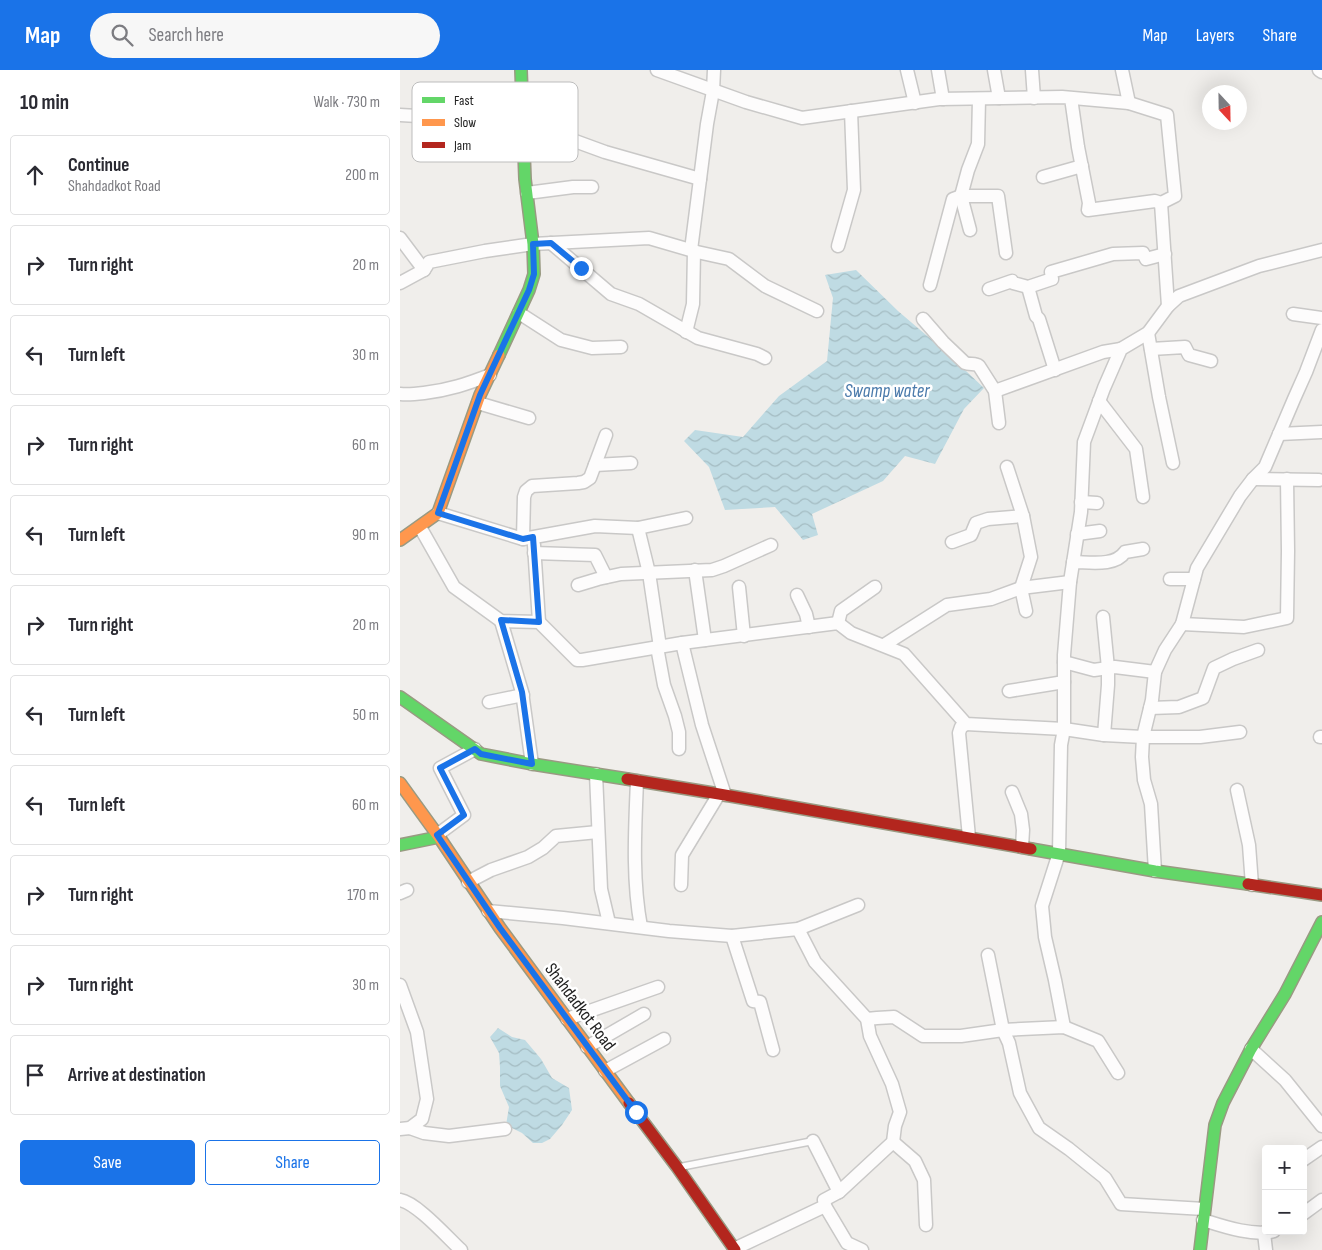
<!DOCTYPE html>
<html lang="en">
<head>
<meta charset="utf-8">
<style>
	:root { --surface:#fff; --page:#f7f7f7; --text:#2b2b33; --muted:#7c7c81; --line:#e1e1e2; --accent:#1a73e8 }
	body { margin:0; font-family:"Sofia Sans Condensed",sans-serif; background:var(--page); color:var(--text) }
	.controls { position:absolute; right:15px; bottom:15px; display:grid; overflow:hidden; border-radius:5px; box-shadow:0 5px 20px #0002 }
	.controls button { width:45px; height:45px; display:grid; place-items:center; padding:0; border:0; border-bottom:1px solid var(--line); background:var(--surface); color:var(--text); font:25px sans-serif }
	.compass { position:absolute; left:802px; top:15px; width:45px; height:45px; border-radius:50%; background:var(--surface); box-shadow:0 5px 20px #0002; rotate:158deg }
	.stop { position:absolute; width:15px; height:15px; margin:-11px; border:4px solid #1a73e8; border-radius:50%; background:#fff }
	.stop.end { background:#1a73e8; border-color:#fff; box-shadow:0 1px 5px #0008 }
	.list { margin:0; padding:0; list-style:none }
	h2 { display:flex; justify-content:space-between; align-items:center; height:65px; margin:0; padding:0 20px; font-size:21px }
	h2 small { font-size:16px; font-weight:400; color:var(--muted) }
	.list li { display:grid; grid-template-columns:32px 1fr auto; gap:15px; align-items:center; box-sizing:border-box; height:80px; margin:0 10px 10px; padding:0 10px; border:1px solid var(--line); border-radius:5px }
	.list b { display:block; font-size:19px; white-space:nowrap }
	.list p { margin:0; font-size:16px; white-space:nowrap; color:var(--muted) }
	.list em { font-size:16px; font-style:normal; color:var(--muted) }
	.actions { display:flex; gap:10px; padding:15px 20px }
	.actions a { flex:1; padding:11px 0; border:1px solid var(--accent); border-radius:5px; text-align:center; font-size:18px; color:var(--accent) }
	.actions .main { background:var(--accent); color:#fff }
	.icon { flex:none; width:28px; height:28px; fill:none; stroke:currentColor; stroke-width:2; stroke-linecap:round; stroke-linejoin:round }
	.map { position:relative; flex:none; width:922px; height:1180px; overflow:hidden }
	header { display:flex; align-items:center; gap:30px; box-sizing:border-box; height:70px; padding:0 25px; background:var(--accent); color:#fff }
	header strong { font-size:24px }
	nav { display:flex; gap:28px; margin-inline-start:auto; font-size:18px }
	.search { width:350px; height:45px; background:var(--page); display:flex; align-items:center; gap:12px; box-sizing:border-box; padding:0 18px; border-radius:28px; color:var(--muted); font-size:19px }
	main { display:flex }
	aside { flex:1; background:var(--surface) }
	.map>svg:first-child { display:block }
</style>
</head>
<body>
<header>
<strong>Map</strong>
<div class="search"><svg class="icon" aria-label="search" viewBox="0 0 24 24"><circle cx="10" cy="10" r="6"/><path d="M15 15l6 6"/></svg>Search here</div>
<nav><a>Map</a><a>Layers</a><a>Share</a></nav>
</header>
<main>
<aside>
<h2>10 min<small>Walk · 730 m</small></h2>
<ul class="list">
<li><svg class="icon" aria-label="ahead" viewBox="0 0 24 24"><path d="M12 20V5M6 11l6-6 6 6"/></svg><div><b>Continue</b><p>Shahdadkot Road</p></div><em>200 m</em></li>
<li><svg class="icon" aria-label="right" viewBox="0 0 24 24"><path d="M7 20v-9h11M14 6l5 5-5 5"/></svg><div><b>Turn right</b></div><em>20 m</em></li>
<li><svg class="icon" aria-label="left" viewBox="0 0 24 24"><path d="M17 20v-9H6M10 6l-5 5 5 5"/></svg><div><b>Turn left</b></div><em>30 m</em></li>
<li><svg class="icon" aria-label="right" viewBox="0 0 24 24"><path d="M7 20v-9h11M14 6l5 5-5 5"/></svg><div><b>Turn right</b></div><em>60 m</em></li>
<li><svg class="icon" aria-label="left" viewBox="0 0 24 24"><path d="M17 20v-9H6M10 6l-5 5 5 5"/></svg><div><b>Turn left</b></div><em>90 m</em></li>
<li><svg class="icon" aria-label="right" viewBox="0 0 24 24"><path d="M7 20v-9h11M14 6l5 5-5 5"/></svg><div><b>Turn right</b></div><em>20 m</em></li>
<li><svg class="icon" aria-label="left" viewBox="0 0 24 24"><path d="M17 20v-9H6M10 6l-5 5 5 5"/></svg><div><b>Turn left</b></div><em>50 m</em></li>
<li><svg class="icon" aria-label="left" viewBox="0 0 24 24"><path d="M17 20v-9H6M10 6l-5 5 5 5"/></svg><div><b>Turn left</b></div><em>60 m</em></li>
<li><svg class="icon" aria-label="right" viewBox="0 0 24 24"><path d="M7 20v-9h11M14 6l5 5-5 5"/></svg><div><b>Turn right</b></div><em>170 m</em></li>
<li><svg class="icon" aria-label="right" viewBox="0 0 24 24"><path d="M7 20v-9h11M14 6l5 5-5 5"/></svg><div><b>Turn right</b></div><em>30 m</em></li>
<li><svg class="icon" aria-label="arrive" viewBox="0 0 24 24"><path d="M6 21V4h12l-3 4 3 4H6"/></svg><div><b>Arrive at destination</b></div></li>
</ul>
<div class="actions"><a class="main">Save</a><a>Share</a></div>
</aside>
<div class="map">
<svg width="922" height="1180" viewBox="0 0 922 1180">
	<defs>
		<pattern id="water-waves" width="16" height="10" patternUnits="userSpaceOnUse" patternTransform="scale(1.25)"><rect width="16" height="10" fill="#bfdbe3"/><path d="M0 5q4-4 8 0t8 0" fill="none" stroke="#a4bcc2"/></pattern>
	</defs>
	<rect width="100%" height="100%" fill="#f0eeeb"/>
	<g fill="url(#water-waves)">
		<polygon points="456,200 498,241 546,282 584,318 564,339 535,394 505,386 483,411 412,444 418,465 403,470 375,437 325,440 309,397 284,371 295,360 343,367 379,326 427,291 433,228 425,205"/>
		<polygon points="98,958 112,967 125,970 141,989 152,1008 169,1018 172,1040 162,1055 150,1069 142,1073 133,1073 122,1063 106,1055 109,1037 100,1016 100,997 99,983 90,967"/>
	</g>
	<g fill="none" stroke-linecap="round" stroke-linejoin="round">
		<defs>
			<polyline id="lane" points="280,1097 413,1071"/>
			<g id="street">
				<polyline points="257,0 346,32 402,48 539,29 662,27 729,33 767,45 775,126 761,133 755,131 688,140 689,133 678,77 671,28"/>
				<polyline points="507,0 515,33"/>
				<polyline points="538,0 543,29"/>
				<polyline points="594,0 599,28"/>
				<polyline points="632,0 634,28"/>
				<polyline points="722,0 729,33"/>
				<polyline points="919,0 922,2"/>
				<polyline points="0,45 123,52 205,82 300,109"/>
				<polyline points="643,107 682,96"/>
				<polyline points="127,123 173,117 192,117"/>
				<polyline points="761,133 768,236"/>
				<polyline points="570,160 561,126 568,100 578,74 579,29"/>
				<polyline points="0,168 24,200"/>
				<polyline points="151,173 211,224 239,234 298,268 357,284 365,288"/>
				<polyline points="438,176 454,120 451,41"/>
				<polyline points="291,180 307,54 313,21 314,0"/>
				<polyline points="0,213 24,200 29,192 85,181 133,174 249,168 297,182 329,189 365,216 417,241"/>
				<polyline points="530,215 553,129 561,126 598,126 606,183"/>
				<polyline points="628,217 636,246 639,249 655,300"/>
				<polyline points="589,219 612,211 613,213 628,217 652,209 651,202 713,184 743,183 746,189 765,184"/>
				<polyline points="119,243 161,270 192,278 221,277"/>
				<polyline points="893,244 922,248"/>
				<path d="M523 249 543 272 565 293C570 295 575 293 579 296L595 321 599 353"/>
				<polyline points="286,262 293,234 294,181"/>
				<polyline points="748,263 759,327 773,393"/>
				<polyline points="751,279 785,277 789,285 811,291"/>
				<polyline points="595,321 703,282 721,279"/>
				<path d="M0 324C8 325 16 324 24 323 49 320 67 314 90 305"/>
				<polyline points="699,331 736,379 743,427"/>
				<polyline points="78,333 129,348"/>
				<polyline points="879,364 922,362"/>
				<polyline points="195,395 231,393"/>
				<polyline points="607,397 623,446 631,487 621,518 626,541"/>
				<polyline points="853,409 919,410"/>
				<polyline points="681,432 697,433"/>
				<polyline points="38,443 123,469 195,456 238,458 286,448"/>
				<polyline points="20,457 54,517 101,551 139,552 177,590 182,590 282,573 438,553 451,563 504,584 566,654 664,659 704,665 743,667 800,667 840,662"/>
				<polyline points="238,458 249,503 260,577"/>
				<polyline points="677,464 700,461"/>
				<polyline points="123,469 124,427 126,421 132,416 178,413 184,412 190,408 206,365"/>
				<polyline points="552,472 571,465 576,453 588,449 623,446"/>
				<polyline points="134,475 139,552"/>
				<polyline points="134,483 195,485 206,507"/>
				<path d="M673 492C689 492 715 497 725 482L743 479"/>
				<polyline points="295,500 305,570"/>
				<polyline points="770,509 794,509"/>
				<polyline points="178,515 198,509 221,504 312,500 324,496 371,475"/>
				<polyline points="339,517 344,566"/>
				<polyline points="397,525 406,544 409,557"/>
				<polyline points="703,547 708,598 708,615 704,665"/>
				<polyline points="101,551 122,622 132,694"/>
				<polyline points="438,553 441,541 475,517"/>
				<polyline points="782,554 844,557 887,548 888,481 887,409"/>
				<polyline points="282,573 302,655 325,725"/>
				<polyline points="484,575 547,535 591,529 621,518 670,512"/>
				<polyline points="257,577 264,615 275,646 279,662 279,679"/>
				<polyline points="664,592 694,600 715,597 755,602"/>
				<polyline points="609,621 664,612"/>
				<polyline points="89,632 123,625"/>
				<polyline points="750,638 779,637 803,628 814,598 833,589 858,580"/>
				<polyline points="566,654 561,657 559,663 569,767"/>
				<polyline points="920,667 922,667"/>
				<polyline points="196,704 201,819 209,853"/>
				<path d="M237 711C235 760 232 809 241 857"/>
				<polyline points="837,720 849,775 852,815"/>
				<polyline points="612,722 621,744 623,760 622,777"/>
				<polyline points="37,765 64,745 40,698 75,679"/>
				<polyline points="755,801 751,734 744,710 742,687 743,667 752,630 755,602 765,580 782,554 797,498 840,426 853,409 865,397 894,329 906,302 922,260"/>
				<polyline points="68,812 91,800 128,787 143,778 156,766 198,762"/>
				<polyline points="281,815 282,785 319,724"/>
				<polyline points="0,823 7,820"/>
				<polyline points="88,841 163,848 269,861 332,866 398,859 458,835"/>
				<polyline points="332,866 353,931 360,932 373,980"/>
				<polyline points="588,885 603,960 609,973 620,1023 639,1058 669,1079 705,1108 721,1134 804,1139"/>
				<polyline points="0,915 17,962 27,1029 22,1049 10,1058 0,1059"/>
				<polyline points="167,949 258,917"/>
				<polyline points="467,949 477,948 494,947 523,966 561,966 603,960 664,957 698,971 718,1003"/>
				<polyline points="664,957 655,910 645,867 642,836 659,783 661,675 664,659 664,585 670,512 681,442 684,372 704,318 721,279 748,263 768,236 779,226 859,196 922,180"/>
				<polyline points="187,977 244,944"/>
				<polyline points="851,979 885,1010 922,1056"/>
				<polyline points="205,1001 264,969"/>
				<polyline points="10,1058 24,1063 49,1066 105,1059"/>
				<polyline points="413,1071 439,1122"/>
				<polyline points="493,1072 515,1091 524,1110 526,1155"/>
				<polyline points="903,1090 922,1077"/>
				<path d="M0 1130C17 1133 47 1167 61 1180"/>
				<polyline points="425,1136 447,1173 462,1180"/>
				<polyline points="903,1144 922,1130"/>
				<path d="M803 1150C822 1156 854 1167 874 1161"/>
				<polyline points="864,1163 866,1180"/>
				<polyline points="334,1179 425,1136 424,1130 439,1122 493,1072 495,1056 500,1042 492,1014 470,966 467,949 415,892 398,859"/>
			</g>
			<g id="fast">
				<polyline points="99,285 129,220 134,204 133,174 125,109 121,0"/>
				<polyline points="0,627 81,684 132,694 227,709"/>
				<polyline points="0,775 39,767"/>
				<polyline points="631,779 755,801 848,814"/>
				<polyline points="800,1180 815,1055 823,1033 851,979 885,924 922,852"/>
			</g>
			<g id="slow">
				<polyline points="0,470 38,443 80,325 99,285"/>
				<polyline points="0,713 39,767 100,858 229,1033"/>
			</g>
			<g id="jam">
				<polyline points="227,709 319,724 631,779"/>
				<polyline points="848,814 922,825"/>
				<polyline points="229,1033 277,1097 335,1180"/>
			</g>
		</defs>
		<use href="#lane" stroke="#c9c8c7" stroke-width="9"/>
		<use href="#street" stroke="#c9c8c7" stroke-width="15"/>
		<use href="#fast" stroke="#999a82" stroke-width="14"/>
		<use href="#slow" stroke="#999a82" stroke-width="14"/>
		<use href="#jam" stroke="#999a82" stroke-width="14"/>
		<use href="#lane" stroke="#fdfcfc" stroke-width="6"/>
		<use href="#street" stroke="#fdfcfc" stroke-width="12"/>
		<use href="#fast" stroke="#63d668" stroke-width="11"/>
		<use href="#slow" stroke="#ff974d" stroke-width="11"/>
		<use href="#jam" stroke="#b3261e" stroke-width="11"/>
	</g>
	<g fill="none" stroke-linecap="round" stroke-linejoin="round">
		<polyline stroke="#1a73e8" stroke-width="6" points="181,198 151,173 133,174 134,204 129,220 80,325 38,443 123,469 133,467 139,552 101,550 122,622 132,694 81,684 75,679 40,698 64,745 37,765 100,858 236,1042"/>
	</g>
	<g text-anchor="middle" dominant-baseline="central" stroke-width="5" stroke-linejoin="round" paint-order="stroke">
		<g font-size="18" fill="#222" stroke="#fff">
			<text transform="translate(180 937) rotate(53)">Shahdadkot Road</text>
		</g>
		<g font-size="19" font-style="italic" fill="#4a7aab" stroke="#fff">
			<text x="487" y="321">Swamp water</text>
		</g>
	</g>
	<rect x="12" y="12" width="166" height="80" rx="8" fill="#fff" stroke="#bdbdbd" stroke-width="1"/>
	<rect x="22" y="27" width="23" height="6" fill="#63d668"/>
	<rect x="22" y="49" width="23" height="7" fill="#ff974d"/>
	<rect x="22" y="72" width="23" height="6" fill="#b3261e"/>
	<g font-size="14" fill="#222">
		<text x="54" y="35">Fast</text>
		<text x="54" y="57">Slow</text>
		<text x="54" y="80">Jam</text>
	</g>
</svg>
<div class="controls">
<button>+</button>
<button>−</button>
</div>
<svg class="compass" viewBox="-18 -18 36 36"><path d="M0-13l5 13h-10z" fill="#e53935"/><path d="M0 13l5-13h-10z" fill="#7c7c81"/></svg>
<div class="stop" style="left:236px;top:1042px"></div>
<div class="stop end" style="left:181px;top:198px"></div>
</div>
</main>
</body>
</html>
